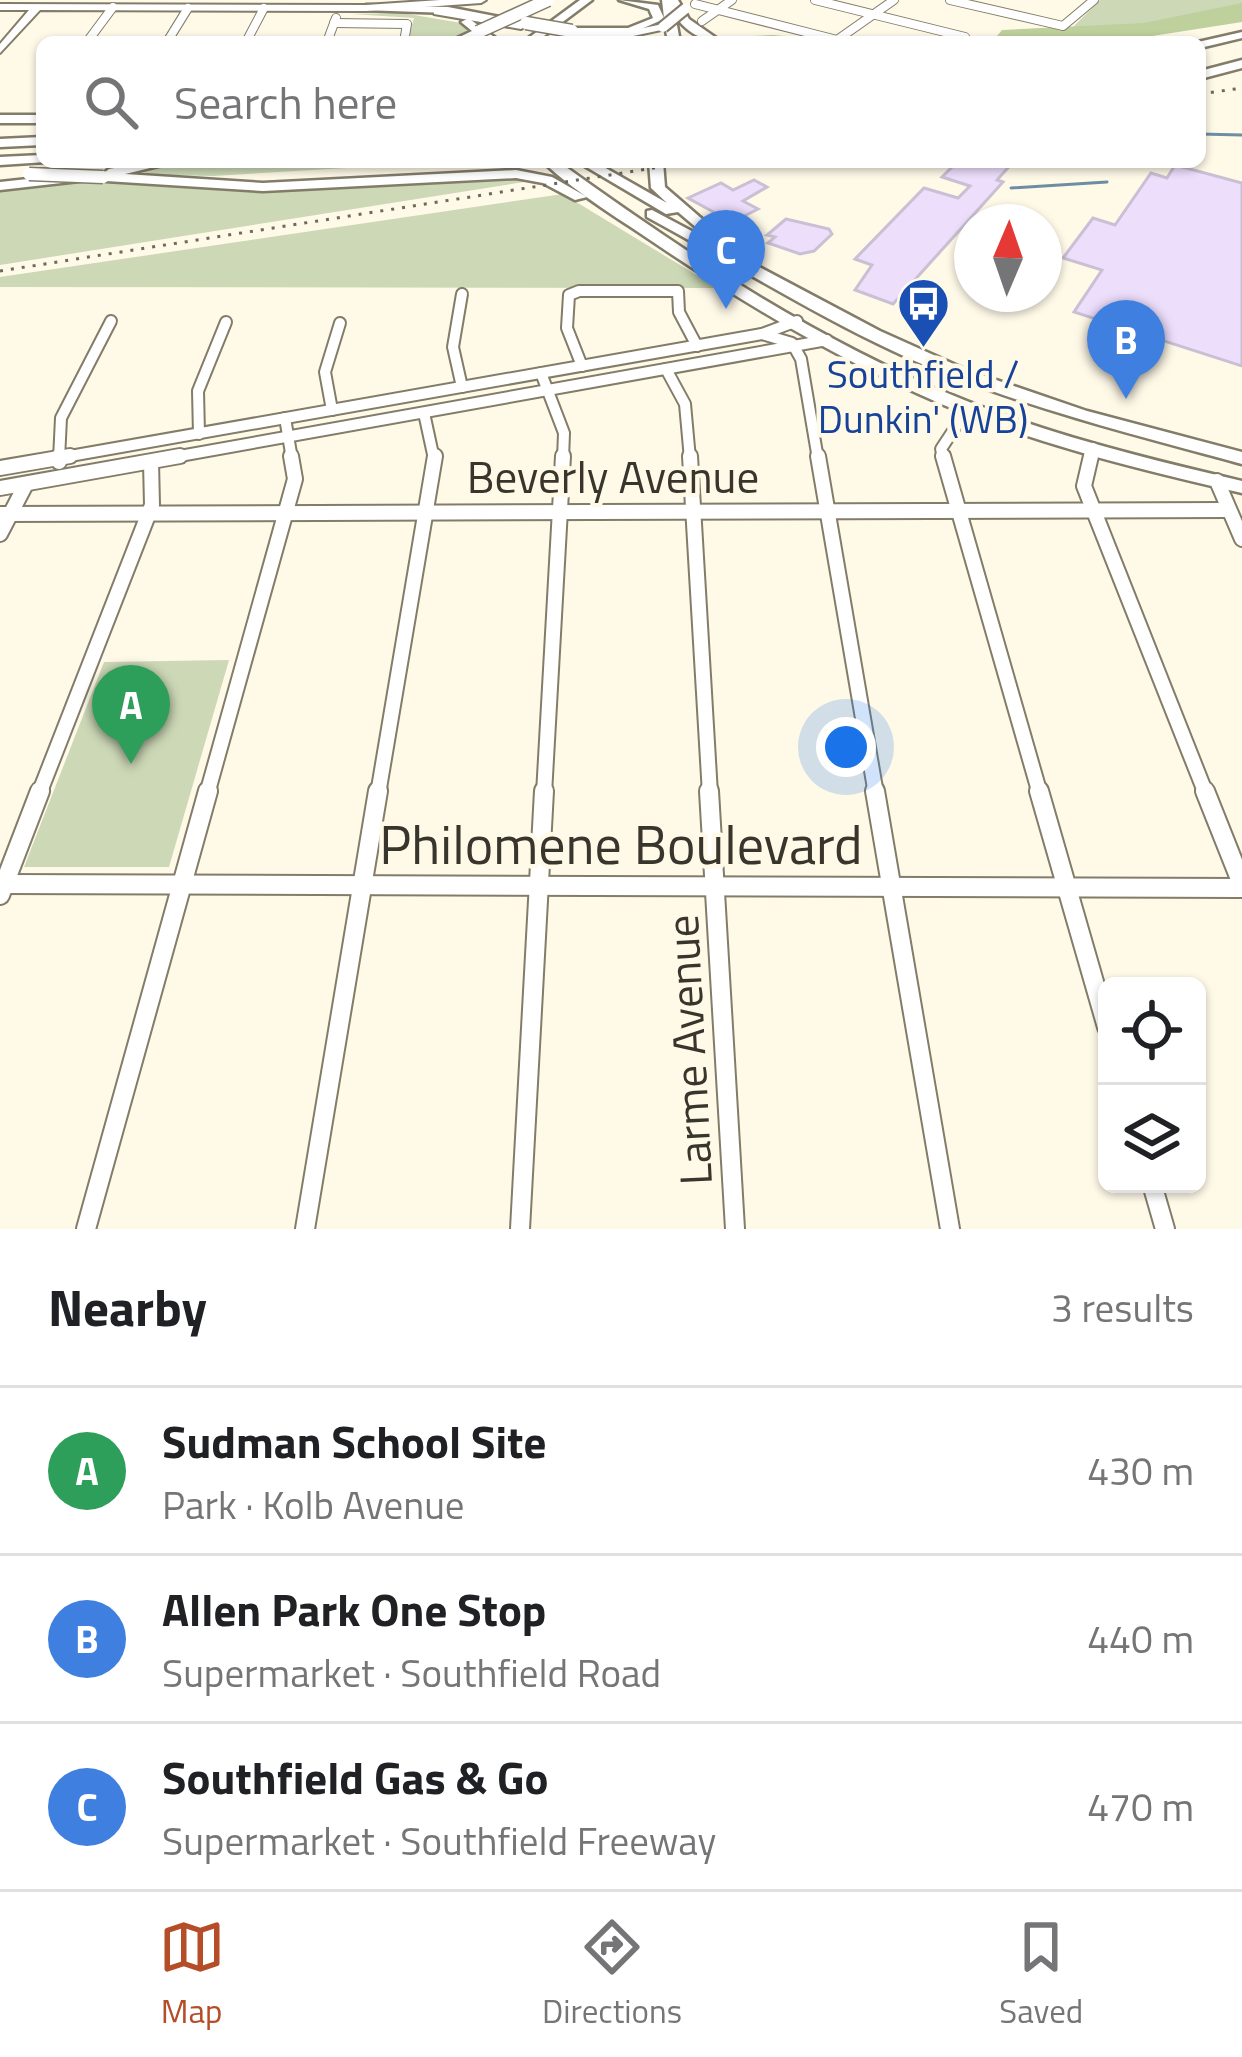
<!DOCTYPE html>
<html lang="en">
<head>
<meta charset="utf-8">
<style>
	:root { --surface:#fff; --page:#f2f2f2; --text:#202124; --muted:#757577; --line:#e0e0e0; --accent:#b54e28 }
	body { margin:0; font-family:"Titillium Web",sans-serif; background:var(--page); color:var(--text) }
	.controls { position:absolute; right:36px; bottom:36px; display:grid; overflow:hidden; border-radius:18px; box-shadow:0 3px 9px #0004 }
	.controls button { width:108px; height:108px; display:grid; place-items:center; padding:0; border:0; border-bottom:3px solid var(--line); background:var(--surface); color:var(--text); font:60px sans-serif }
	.compass { position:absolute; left:954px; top:204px; width:108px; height:108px; border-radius:50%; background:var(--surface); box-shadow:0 3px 9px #0004; rotate:2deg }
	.you { position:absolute; left:846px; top:747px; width:42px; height:42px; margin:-30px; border:9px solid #fff; border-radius:50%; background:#1a73e8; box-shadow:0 0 0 18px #1a73e833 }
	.badge { display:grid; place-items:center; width:78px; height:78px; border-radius:50%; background:var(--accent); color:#fff; font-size:39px; font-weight:700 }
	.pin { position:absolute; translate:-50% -99px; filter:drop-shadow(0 3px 6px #0008) }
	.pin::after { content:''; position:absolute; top:63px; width:42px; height:36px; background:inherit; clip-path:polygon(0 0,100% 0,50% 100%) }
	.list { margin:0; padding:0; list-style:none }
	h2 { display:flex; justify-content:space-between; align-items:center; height:156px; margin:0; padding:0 48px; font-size:51px }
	h2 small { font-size:39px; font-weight:400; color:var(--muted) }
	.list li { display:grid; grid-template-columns:78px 1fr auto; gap:36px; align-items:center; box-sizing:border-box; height:168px; padding:0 48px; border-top:3px solid var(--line) }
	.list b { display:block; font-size:45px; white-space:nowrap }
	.list p { margin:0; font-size:39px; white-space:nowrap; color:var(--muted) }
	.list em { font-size:39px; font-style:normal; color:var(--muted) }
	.icon { flex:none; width:66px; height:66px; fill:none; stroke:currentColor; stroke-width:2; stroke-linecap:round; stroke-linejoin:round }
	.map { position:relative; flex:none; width:1242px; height:1229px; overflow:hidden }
	.search { position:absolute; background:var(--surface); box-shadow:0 3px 9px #0004; left:36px; right:36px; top:36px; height:132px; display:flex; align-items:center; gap:30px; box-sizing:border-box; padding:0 42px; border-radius:18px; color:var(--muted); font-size:45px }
	.sheet { height:660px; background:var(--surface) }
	nav { display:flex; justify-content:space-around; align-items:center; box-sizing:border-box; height:168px; border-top:3px solid var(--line); background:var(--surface); font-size:33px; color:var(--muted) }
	nav a { display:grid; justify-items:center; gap:6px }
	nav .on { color:var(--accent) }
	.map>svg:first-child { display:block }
</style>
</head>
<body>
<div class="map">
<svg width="1242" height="1229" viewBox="0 0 1242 1229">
	<rect width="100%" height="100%" fill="#fff9e8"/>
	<g fill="#ccd8b6">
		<polygon points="1100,0 1242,0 1242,17 1119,38 1072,28"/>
		<polygon points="402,13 467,24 490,42 407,42 414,18 352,14"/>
		<polygon points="182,162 446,162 213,176 115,174"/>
		<polygon points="503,176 537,180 0,265 0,189 81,181 243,189"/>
		<polygon points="563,194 718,288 0,287 0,277"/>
		<polygon points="229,660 169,867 24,867 104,662"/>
	</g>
	<polygon fill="#bed09c" points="1242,3 1242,22 1114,42 749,42 729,37 773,35 846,42 997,36 1002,30 1144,23"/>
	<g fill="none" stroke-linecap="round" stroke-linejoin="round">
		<g stroke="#6e8da5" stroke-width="3">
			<polyline points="1200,134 1242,135"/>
			<polyline points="1011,188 1107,182"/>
		</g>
	</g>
	<g fill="#eddefc" stroke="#c9c0d3" stroke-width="3">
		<polygon points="957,162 1013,162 997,180 1003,182 893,304 855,290 872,265 855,259 924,188 958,198 970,186 942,177"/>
		<polygon points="1175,165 1242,183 1242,366 1074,312 1102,270 1063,258 1093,218 1115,225 1151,173 1167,178"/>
		<polygon points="754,180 767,187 743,201 758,209 732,222 688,198 721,183 733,190"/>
		<polygon points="786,219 829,229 832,234 814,251 800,254 768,243 775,237 767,235"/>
	</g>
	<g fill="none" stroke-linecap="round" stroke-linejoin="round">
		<defs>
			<g id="minor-far3">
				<polyline points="815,0 965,37"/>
				<polyline points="950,0 1063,26 1094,0"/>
				<polyline points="695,4 837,40 894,0"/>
				<polyline points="702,21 732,0"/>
				<polyline points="334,23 407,24 404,42"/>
				<polyline points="87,42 113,7"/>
				<polyline points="167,42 188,8"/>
				<polyline points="246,42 264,8"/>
				<polyline points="327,42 336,18"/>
			</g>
			<g id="minor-far2">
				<polyline points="462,294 453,347 462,387"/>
				<polyline points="762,334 792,343 801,359 818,459"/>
				<polyline points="582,366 567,328 569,295 579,291 678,291 679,312 697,346"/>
				<polyline points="666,369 685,404 690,459"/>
				<polyline points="541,373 564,433 563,459"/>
				<polyline points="332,410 325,372 340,323"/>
				<polyline points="424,413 434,459"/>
				<polyline points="285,418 292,459"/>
				<polyline points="199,434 198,391 226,322"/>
				<polyline points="53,459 762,334 797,321"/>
				<polyline points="59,459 61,418 111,321"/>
				<polyline points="163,459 827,340"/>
				<polyline points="944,459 941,449 968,408"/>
				<polyline points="1090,459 1093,448"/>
			</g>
			<g id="minor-far1">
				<polyline points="690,456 710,794"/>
				<polyline points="818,456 876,794"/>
				<polyline points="943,456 1040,794"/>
				<polyline points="1091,456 1084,486 1206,794"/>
				<polyline points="59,462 59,456"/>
				<polyline points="0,468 70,456"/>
				<polyline points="1217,481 1242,539"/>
				<polyline points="0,488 180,456"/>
				<polyline points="0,514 1227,510"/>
				<polyline points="0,534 26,484"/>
				<polyline points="39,794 152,505 151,462"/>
				<polyline points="207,794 295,479 291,456"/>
				<polyline points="378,794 435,456"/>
				<polyline points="544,794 563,456"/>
			</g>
			<g id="minor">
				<polyline points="709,791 735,1229"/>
				<polyline points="875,791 950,1229"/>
				<polyline points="1039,791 1107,1027"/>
				<polyline points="1205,791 1242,884"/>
				<polyline points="0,884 1242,888"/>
				<polyline points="0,895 40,791"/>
				<polyline points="1152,1184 1165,1229"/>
				<polyline points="86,1229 208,791"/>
				<polyline points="305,1229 378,791"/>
				<polyline points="520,1229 544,791"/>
			</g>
			<g id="major">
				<polygon points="440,0 486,0 481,3 366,11 40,10 0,53 0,44 29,10 0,10 0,4 366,5"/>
				<polygon points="437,9 521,23 526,26 521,29 434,14 434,10"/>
				<polygon points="663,24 666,25 666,29 619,39 568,37 563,34 568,31 619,33"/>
			</g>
			<g id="highway">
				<polygon points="580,0 592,0 536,42 523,42"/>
				<path d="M619 0 658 5 664 18 662 0H678L689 19 722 42C704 42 683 31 675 14L680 42H668L664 19 630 34H572L566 31 572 28H628L653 18 649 9Z"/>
				<polygon points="366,5 448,7 526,22 520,25 448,13 362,10 360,8"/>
				<polygon points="467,19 471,20 501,42 487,42 479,36 465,42 449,42 472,31 461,22"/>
				<polygon points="1242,32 1242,38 1200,48 1198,42"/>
				<polygon points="1242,60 1242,68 1200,79 1200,71"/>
				<rect x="0" y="115" width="42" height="8"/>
				<polygon points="42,137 42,145 0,147 0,139"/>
				<polygon points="42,155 42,162 46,162 0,165 0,157"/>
				<polygon points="146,162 175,162 125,174 263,183 516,170 552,177 587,197 575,200 543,183 516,178 263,191 106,181 99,177 109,169"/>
				<path d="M543 162H559C683 251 810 337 952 395 1046 434 1144 458 1242 481V493C1150 472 1057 449 968 415 860 372 759 313 662 248 623 221 578 195 543 162Z"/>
				<polygon points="578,162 595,162 667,203 651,188 649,162 663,162 665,187 716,231 704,234 678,212 666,214"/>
				<polygon points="83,173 90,177 88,180 0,190 0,182"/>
				<path d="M652 210 880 331 967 370 1087 411 1242 452V464C1147 438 1051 414 959 379 850 338 749 272 647 217V211Z"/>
			</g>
		</defs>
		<use href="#minor-far3" stroke="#827c69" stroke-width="10"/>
		<use href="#minor-far2" stroke="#827c69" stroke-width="14"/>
		<use href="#minor-far1" stroke="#827c69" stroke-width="18"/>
		<use href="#minor" stroke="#827c69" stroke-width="22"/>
		<use href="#major" stroke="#827c69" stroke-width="4"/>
		<use href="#highway" stroke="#827c69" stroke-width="5"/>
		<use href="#minor-far3" stroke="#fff" stroke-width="8"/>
		<use href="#minor-far2" stroke="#fff" stroke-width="10"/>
		<use href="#minor-far1" stroke="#fff" stroke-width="14"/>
		<use href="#minor" stroke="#fff" stroke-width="18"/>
		<use href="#major" fill="#fff" fill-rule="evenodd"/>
		<use href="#highway" fill="#fff" fill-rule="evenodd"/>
		<g stroke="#6c695e" stroke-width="3" stroke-dasharray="3 8" stroke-linecap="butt">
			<polyline points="1200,94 1242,88"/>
			<polyline points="0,271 692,162"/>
		</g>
		<defs>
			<polyline id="major-bridge" points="663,27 685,9"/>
			<g id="highway-bridge">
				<polyline points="526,23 572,31"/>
				<polyline points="478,32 548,0"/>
				<polyline points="29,174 103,177"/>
			</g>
		</defs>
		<use href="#major-bridge" stroke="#827c69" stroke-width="14" stroke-linecap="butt"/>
		<use href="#highway-bridge" stroke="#827c69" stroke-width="15" stroke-linecap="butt"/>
		<use href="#major-bridge" stroke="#fff" stroke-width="10"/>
		<use href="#highway-bridge" stroke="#fff" stroke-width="12"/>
	</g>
	<defs>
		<symbol id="bus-pin" viewBox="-11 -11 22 30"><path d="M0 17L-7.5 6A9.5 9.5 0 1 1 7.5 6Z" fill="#1a4fb4" stroke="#fff9e8"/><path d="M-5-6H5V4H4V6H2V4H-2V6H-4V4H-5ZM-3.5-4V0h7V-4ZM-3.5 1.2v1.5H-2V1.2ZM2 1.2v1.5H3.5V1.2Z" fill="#fff"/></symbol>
	</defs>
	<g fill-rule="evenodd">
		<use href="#bus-pin" x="894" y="274" width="59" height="81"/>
	</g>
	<g text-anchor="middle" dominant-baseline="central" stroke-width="9" stroke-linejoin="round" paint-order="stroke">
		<g font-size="39" fill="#164399" stroke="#fff9e8">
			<text x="923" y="373">Southfield /<tspan x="923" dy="45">Dunkin' (WB)</tspan></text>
		</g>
		<g font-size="45" fill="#38352d" stroke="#fff9e8">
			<text x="613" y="476">Beverly Avenue</text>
			<text transform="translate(688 1050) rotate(-93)">Larme Avenue</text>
		</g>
		<g font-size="54" fill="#38352d" stroke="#fff9e8">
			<text x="621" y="844">Philomene Boulevard</text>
		</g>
	</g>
</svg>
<div class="controls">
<button><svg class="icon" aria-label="locate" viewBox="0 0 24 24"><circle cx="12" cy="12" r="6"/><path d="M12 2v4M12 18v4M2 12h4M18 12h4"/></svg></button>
<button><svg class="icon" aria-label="layers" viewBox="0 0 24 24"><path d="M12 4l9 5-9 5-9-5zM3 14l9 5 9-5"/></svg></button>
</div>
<svg class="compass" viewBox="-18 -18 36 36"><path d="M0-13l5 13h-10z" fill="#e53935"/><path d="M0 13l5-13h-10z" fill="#757577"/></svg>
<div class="you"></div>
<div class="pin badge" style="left:131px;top:764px;background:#2e9e5b">A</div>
<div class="pin badge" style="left:1126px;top:399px;background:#3f7fe0">B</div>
<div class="pin badge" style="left:726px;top:309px;background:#3f7fe0">C</div>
<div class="search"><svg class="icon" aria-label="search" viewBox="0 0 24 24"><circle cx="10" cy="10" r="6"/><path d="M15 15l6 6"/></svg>Search here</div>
</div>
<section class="sheet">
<h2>Nearby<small>3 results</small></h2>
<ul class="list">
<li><span class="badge" style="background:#2e9e5b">A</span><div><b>Sudman School Site</b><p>Park · Kolb Avenue</p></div><em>430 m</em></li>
<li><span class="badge" style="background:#3f7fe0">B</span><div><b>Allen Park One Stop</b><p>Supermarket · Southfield Road</p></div><em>440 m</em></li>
<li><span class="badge" style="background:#3f7fe0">C</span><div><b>Southfield Gas &amp; Go</b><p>Supermarket · Southfield Freeway</p></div><em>470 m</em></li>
</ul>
</section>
<nav>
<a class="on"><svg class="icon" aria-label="map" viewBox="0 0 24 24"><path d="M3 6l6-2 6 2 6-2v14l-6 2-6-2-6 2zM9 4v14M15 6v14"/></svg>Map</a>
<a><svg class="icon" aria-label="directions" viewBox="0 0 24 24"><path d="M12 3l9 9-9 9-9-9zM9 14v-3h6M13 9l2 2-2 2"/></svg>Directions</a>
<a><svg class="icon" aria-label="saved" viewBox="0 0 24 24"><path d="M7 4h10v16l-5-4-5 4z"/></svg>Saved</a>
</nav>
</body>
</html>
